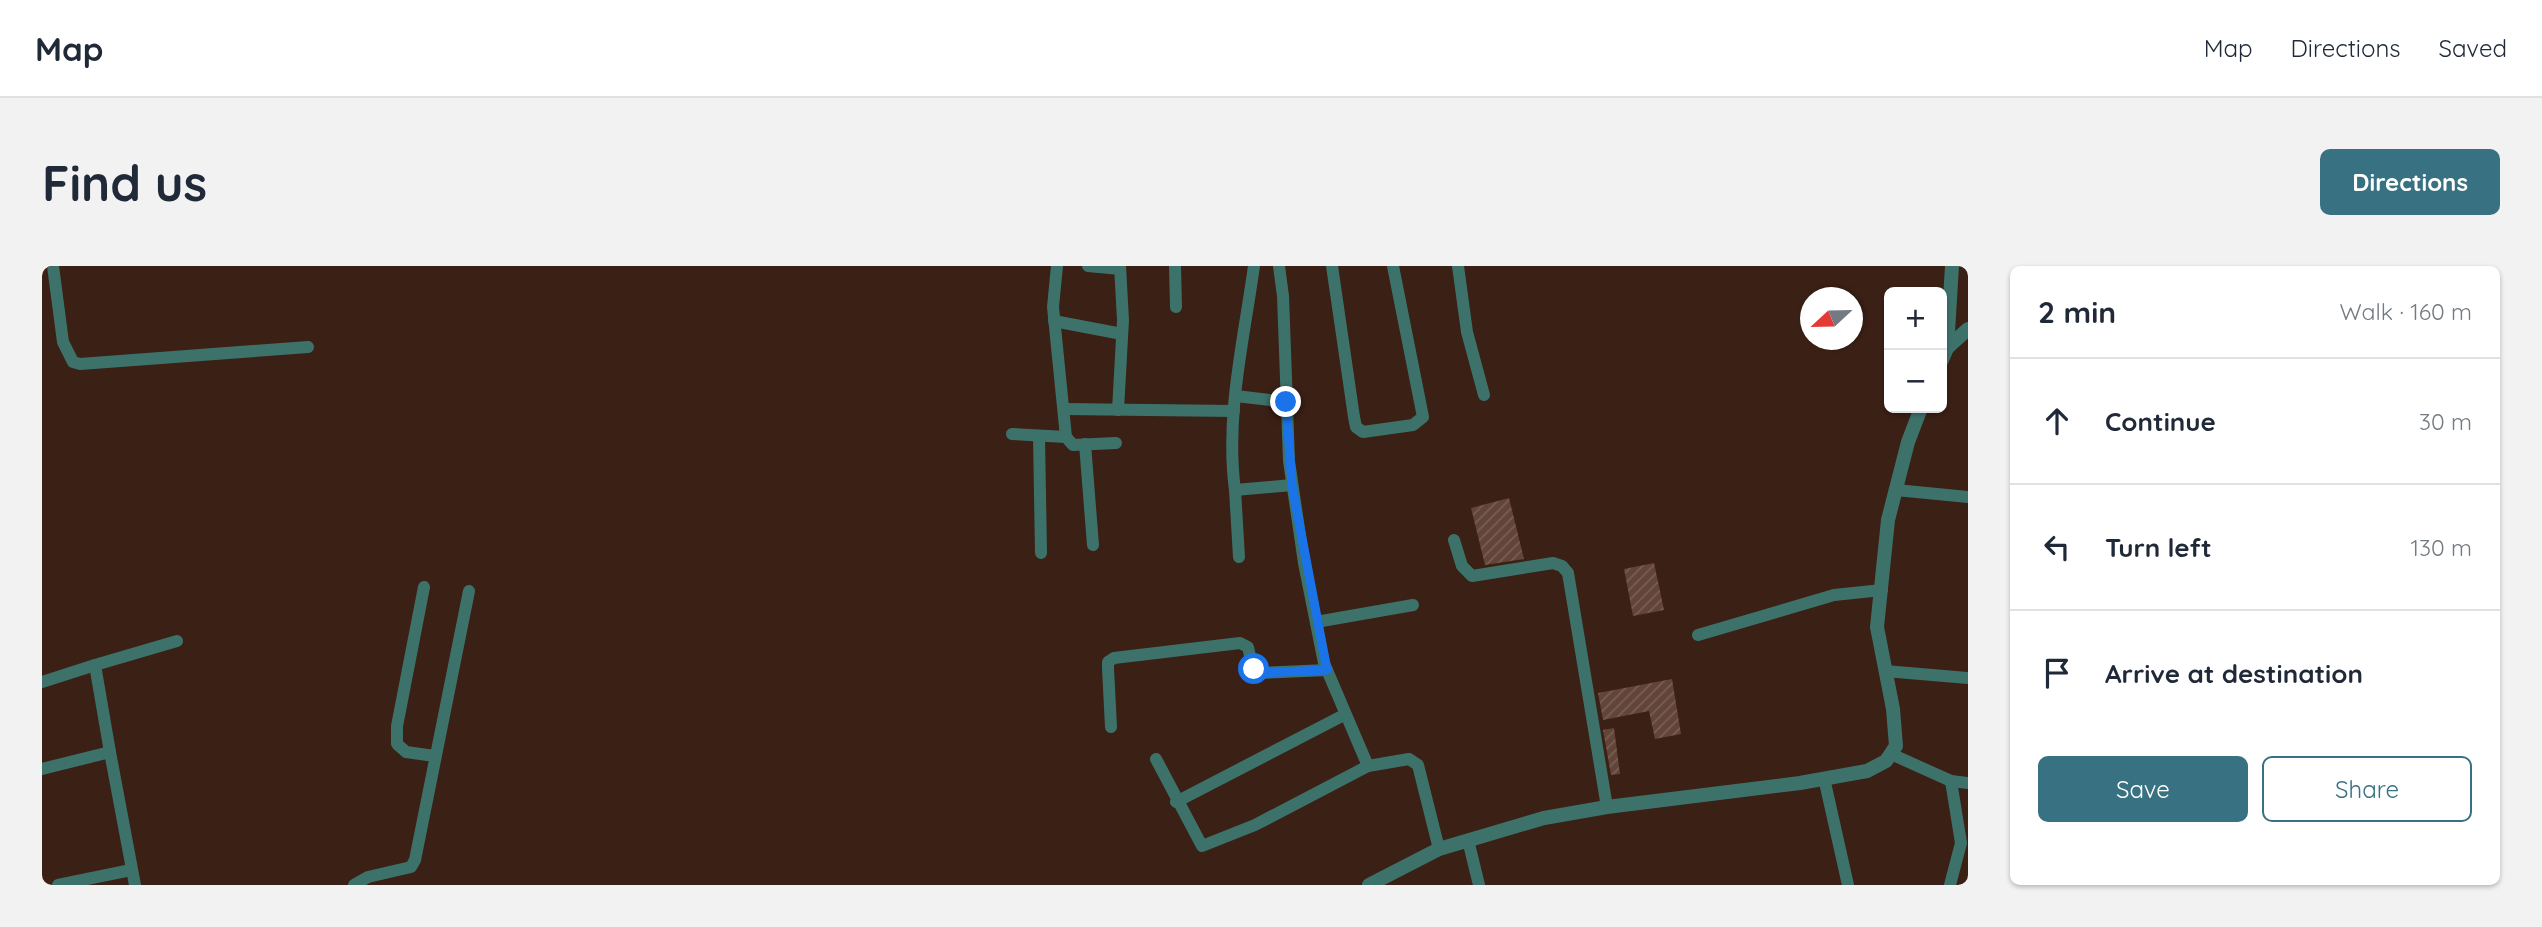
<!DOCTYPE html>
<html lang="en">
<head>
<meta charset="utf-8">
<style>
	:root { --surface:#fff; --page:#f2f2f3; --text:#1f2937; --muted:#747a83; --line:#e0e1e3; --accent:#377182 }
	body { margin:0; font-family:Quicksand,sans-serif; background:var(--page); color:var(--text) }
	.controls { position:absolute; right:21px; top:21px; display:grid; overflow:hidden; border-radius:10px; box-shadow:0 2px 5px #0004 }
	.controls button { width:63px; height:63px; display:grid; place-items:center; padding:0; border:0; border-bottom:2px solid var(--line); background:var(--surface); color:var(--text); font:35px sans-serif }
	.compass { position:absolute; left:1758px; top:21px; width:63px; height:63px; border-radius:50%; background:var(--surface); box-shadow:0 2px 5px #0004; rotate:248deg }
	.stop { position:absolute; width:21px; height:21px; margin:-16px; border:5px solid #1a73e8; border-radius:50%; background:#fff }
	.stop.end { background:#1a73e8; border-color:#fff; box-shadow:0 2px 7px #0008 }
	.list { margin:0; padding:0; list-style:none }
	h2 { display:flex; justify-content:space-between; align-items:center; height:91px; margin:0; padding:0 28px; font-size:30px }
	h2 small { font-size:23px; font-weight:400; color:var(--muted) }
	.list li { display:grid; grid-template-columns:46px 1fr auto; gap:21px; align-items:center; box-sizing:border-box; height:126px; padding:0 28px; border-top:2px solid var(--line) }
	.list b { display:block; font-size:26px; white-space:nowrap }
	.list em { font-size:23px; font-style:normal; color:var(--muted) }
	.actions { display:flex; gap:14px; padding:21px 28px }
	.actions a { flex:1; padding:16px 0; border:2px solid var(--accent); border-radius:10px; text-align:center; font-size:24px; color:var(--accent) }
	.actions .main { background:var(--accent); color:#fff }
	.icon { flex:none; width:38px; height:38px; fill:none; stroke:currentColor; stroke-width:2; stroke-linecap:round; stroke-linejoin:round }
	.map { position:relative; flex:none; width:1926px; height:619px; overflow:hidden; border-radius:10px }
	header { display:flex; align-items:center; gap:42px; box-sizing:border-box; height:98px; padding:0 35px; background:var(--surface); border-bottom:2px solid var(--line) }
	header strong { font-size:33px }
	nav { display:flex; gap:38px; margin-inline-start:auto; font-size:24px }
	.intro { display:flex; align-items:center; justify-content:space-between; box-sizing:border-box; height:168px; padding:0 42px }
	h1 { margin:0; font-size:49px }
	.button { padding:18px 32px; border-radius:10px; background:var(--accent); color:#fff; font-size:24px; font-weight:700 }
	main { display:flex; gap:42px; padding:0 42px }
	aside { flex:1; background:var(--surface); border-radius:10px; box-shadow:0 2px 5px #0004 }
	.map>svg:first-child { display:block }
</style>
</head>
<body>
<header>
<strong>Map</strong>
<nav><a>Map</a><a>Directions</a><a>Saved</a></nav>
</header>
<div class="intro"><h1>Find us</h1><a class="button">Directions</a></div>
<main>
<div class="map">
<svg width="1926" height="619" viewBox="0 0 1926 619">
	<defs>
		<pattern id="building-hatch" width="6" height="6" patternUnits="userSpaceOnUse" patternTransform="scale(1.75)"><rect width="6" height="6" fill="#624439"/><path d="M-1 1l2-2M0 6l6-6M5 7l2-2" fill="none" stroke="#785e54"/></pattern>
	</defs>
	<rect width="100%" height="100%" fill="#3b2016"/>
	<g fill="url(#building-hatch)">
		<polygon points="1467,232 1482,293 1443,299 1429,242"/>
		<polygon points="1612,297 1622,344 1591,350 1582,303"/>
		<polygon points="1630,413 1639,468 1613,473 1607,445 1561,454 1556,427"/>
		<polygon points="1572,462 1578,508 1569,509 1561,464"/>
	</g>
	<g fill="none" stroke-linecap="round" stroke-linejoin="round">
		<g stroke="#3d726a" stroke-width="12">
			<polyline points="11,0 21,76 31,96 38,98 266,81"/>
			<polyline points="1015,0 1011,41 1024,171 1031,179 1074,177"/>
			<polyline points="1046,0 1078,3"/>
			<polyline points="1133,0 1134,41"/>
			<polyline points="1237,0 1241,30 1247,195 1262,297 1282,397 1326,500 1367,493 1376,499 1397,583"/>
			<polyline points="1290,0 1312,151 1314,161 1321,166 1371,159 1381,151 1351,0"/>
			<polyline points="1416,0 1425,66 1442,129"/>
			<polyline points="1012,55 1080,68"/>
			<polyline points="1194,130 1244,136"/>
			<polyline points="1022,143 1192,145"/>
			<polyline points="1076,144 1081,54 1078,0"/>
			<polyline points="970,168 1024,171"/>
			<polyline points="997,170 999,287"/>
			<polyline points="1043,178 1051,279"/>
			<path d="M1193 224C1183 150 1202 73 1212 0"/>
			<polyline points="1854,224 1926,231"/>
			<polyline points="1412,274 1420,300 1430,310 1511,297 1520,300 1526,307 1565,541"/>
			<polyline points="1197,291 1193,224 1250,219"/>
			<polyline points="382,321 355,460 355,478 364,486 393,490"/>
			<polyline points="1274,356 1371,339"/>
			<polyline points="1656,369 1792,329 1840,324"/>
			<polyline points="1843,405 1926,412"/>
			<polyline points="0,416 53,399"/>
			<polyline points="1069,461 1066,402 1066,396 1072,392 1198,377 1206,381 1211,403 1218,407 1285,404"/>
			<polyline points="68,486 53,399 135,375"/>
			<polyline points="1849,488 1909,515 1926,517"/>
			<polyline points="1114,493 1160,580 1213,559 1326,500"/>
			<polyline points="0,503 68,486 93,619"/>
			<polyline points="1782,512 1806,619"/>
			<polyline points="1134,536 1302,449"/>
			<polyline points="1426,574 1437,619"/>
			<polyline points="16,619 89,604"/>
			<polyline points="312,619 326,611 369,601 373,594 427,325"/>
			<polyline points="1908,619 1919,577 1909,515"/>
		</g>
		<g stroke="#3d726a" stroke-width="14">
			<polyline points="1905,82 1926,63"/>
			<polyline points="1900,94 1905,82 1910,0"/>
			<polyline points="1327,619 1397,583 1502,552 1565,541 1758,517 1825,505 1844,495 1854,480 1851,443 1835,361 1846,254 1866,176 1879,142"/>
		</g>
	</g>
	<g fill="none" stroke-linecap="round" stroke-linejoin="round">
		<polyline stroke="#1a73e8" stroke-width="9" points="1212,403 1218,407 1285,404 1250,219 1244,136"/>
	</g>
</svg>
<div class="controls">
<button>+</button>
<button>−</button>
</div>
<svg class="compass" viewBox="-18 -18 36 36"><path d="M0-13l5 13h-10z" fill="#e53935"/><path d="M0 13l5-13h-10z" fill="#747a83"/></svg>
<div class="stop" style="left:1212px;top:403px"></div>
<div class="stop end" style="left:1244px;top:136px"></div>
</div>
<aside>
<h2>2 min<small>Walk · 160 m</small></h2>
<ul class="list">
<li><svg class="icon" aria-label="ahead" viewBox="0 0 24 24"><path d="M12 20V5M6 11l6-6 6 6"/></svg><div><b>Continue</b></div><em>30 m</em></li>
<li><svg class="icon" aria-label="left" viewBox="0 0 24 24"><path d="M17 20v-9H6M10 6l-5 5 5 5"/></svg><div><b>Turn left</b></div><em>130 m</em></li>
<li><svg class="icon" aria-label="arrive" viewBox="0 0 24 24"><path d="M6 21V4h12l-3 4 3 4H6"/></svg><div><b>Arrive at destination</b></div></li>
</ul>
<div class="actions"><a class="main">Save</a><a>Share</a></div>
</aside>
</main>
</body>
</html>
